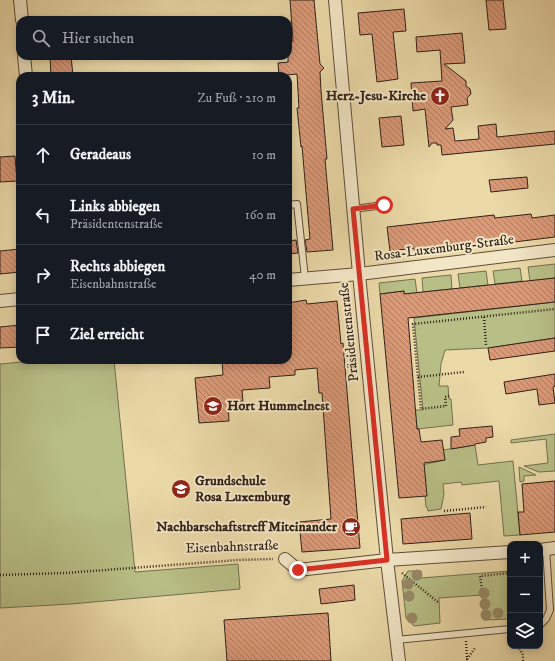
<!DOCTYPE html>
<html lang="de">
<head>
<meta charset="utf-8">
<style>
	:root { --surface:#171b24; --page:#20242c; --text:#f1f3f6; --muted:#9ea1a6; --line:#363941 }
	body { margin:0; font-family:"IM FELL DW Pica",serif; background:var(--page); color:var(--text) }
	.controls { position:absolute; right:12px; bottom:12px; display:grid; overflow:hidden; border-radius:8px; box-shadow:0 2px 10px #0003 }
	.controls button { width:36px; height:36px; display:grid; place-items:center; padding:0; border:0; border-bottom:1px solid var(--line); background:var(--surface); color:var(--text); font:20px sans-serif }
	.stop { position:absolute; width:12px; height:12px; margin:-9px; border:3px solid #d93025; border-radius:50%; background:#fff }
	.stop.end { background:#d93025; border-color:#fff; box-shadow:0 1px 4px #0008 }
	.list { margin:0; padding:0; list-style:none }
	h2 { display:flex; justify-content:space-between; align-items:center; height:52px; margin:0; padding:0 16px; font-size:17px }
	h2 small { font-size:13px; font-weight:400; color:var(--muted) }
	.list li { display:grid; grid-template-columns:26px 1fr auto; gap:12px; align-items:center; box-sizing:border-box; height:60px; padding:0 16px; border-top:1px solid var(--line) }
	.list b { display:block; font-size:15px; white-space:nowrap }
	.list p { margin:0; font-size:13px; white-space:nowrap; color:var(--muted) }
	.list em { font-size:13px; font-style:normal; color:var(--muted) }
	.icon { flex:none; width:22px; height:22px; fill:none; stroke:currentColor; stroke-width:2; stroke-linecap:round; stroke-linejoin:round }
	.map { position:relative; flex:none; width:555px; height:661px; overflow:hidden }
	.search { position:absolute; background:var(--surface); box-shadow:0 2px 10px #0003; left:16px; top:16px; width:276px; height:44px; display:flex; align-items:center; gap:10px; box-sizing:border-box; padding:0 14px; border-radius:12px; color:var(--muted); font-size:15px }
	.panel { position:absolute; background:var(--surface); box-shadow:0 2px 10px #0003; left:16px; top:72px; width:276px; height:292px; border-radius:12px }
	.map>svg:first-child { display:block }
</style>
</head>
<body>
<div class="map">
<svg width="555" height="661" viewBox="0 0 555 661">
	<defs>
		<pattern id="building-back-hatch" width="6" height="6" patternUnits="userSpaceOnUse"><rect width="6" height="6" fill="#dc9976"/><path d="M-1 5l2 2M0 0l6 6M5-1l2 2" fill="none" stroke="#b37c60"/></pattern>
	</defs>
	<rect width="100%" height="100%" fill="#ebd9a8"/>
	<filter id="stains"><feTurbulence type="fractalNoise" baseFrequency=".005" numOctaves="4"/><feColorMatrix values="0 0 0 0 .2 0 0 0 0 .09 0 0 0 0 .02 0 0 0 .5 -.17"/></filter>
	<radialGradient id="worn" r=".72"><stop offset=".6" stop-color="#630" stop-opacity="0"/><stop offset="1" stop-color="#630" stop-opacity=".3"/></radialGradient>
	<g fill="#b8bf86" stroke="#74704f">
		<polygon points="555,264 555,278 530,281 528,267"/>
		<polygon points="520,268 522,281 495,284 493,271"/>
		<polygon points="486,271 488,285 460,288 458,274"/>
		<polygon points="451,275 452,289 423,292 422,278"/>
		<polygon points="415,279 417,293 404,294 404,291 380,294 379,283"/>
		<polygon points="555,302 555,338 488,348 445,350 441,364 439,386 448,386 449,399 451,399 453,425 417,429 415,410 423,410 414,318"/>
		<polygon points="43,360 114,360 135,572 238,564 240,589 71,604 0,608 0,364"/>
		<polygon points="555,434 555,471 539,472 524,466 548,463 546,439 511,443 511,440"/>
		<polygon points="475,445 478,465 513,461 520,535 504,536 499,481 462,485 461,482 443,484 444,494 441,509 428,511 427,507 426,507 424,485 426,480 422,465 445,460 443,450"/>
		<polygon points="519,467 536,475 524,476 524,481 520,482"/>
		<polygon points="408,571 421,571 421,578 510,571 510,619 484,620 482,595 439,598 440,623 414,626 406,618 402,581"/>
	</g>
	<g fill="url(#building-back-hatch)" stroke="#302018">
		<polygon points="290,0 314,0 320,64 324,68 320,72 321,91 327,159 325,159 333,250 307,252 305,240 310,239 302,146 301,147 297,108 299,108 297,74 279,76 278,63 288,62 288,42 293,41"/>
		<polygon points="486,0 503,0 506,29 489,30"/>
		<polygon points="404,9 406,31 393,32 398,79 377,82 372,34 360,35 358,13"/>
		<polygon points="462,33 465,63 444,64 466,81 466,86 470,89 471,94 467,98 468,105 451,107 453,120 445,129 453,128 455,141 479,139 478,126 496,124 497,137 555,131 555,144 442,155 441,145 437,145 437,143 432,143 429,147 425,109 413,111 411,83 442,81 440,50 417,52 416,37"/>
		<polygon points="50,56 71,56 73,76 51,76"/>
		<polygon points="401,116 404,145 382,147 379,118"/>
		<polygon points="15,156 17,181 0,182 0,157"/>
		<polygon points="527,177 528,188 491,192 489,180"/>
		<polygon points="531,214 532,218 555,215 555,237 498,244 497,241 465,245 465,242 426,247 426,249 414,250 414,248 390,251 387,227 494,215 495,218"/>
		<polygon points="296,240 298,253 288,254 288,241"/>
		<polygon points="20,249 20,272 0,274 0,251"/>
		<polygon points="555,278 555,302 408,318 417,429 419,429 421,442 442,440 445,460 424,463 427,496 399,498 380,294 404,291 404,294"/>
		<polygon points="306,300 307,304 337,301 341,344 343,343 360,548 302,552 299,522 331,519 322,393 319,393 317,368 295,370 295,375 269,377 270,388 242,390 243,401 228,403 229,421 199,423 195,378 223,375 222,360 288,360 288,303"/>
		<polygon points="20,325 20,347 0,348 0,327"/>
		<polygon points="555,338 555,351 490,360 488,348"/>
		<polygon points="555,374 555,386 553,387 555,403 539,405 537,389 506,394 504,382"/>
		<polygon points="492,426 493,437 486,438 486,442 475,444 475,445 451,449 451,437 460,436 459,429"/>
		<polygon points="555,481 555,532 520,535 518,512 524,512 522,484"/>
		<polygon points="470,513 472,539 403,544 401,519"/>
		<polygon points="354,585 355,600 321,604 319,589"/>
		<polygon points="328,613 331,661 227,661 224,620"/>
	</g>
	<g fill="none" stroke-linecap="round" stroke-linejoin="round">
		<defs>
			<g id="service">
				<polyline points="288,205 297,204 305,278"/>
				<polyline points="353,209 384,205"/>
				<polyline points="540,625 546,619 550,610 546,549"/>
				<polyline points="396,640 510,629"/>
			</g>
			<g id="minor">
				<polyline points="20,0 22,20"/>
				<polyline points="335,0 359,274 387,560 399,661"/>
				<polyline points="24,56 26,76"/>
				<polyline points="288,280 359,274 555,250"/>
				<polyline points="0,301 20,299"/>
				<polyline points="540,550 555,548"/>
				<polyline points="285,559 298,570 387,560 510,552"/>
			</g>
		</defs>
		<use href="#service" stroke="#5f4e3c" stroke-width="8"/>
		<use href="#minor" stroke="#5f4e3c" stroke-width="14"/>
		<g stroke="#302018" stroke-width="2.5" stroke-dasharray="1 2" stroke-linecap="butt">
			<polyline points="484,317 486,345"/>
			<polyline points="418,377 464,372"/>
			<polyline points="449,396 445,397 446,406 421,409 413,324 555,309"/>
			<polyline points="444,511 486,507"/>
			<polyline points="402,573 439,603"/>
			<polyline points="0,575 65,573 238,560 273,559"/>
			<polyline points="483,595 480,576 510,573"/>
			<polyline points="466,641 467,659 475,648"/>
			<polyline points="518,646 523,655 523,661"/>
		</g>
		<use href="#service" stroke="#f2e6c6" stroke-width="6"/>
		<use href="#minor" stroke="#f2e6c6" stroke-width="12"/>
	</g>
	<g fill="#978968">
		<circle cx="417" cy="575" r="5.5"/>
		<circle cx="408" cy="584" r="5.5"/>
		<circle cx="484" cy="593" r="5.5"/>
		<circle cx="409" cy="596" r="5.5"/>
		<circle cx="485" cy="604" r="5.5"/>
		<circle cx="498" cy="613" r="5.5"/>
		<circle cx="486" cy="615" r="5.5"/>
		<circle cx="412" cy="618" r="5.5"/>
	</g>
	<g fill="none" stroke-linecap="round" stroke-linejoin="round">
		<polyline stroke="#d93025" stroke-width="5" points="298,570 387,560 353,209 384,205"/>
	</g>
	<defs>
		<symbol id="church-disc" viewBox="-11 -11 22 22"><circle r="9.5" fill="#8f2418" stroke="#f2e6c6"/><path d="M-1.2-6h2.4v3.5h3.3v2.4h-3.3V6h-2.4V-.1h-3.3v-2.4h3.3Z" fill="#fff"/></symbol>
		<symbol id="school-disc" viewBox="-11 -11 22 22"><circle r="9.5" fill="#8f2418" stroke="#f2e6c6"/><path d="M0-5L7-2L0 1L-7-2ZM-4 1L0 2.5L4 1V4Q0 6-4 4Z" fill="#fff"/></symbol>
		<symbol id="cafe-disc" viewBox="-11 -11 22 22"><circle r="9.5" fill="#8f2418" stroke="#f2e6c6"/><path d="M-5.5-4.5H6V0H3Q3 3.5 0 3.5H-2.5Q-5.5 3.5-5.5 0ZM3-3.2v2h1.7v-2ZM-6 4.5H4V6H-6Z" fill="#fff"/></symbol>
	</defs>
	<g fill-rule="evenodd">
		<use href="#church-disc" x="429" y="85" width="22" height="22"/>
		<use href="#school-disc" x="202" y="395" width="22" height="22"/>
		<use href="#school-disc" x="170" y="478" width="22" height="22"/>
		<use href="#cafe-disc" x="340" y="516" width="22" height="22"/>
	</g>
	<g text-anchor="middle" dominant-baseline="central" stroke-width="4" stroke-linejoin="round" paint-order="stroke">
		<g font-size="14" font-weight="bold" fill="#302018" stroke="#f2e6c6" text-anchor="end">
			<text x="426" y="96">Herz-Jesu-Kirche</text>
			<text x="227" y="406" text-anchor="start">Hort Hummelnest</text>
			<text x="195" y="481" text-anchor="start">Grundschule<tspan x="195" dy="16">Rosa Luxemburg</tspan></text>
			<text x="337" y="527">Nachbarschaftstreff Miteinander</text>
		</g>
		<g font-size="14" fill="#302018" stroke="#f2e6c6">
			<text transform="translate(444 248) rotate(-7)">Rosa-Luxemburg-Straße</text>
			<text transform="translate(349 332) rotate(-96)">Präsidentenstraße</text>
			<text transform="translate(232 547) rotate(-2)">Eisenbahnstraße</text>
		</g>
	</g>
	<rect width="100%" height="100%" filter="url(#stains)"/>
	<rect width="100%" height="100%" fill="url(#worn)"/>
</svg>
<div class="controls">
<button>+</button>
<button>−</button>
<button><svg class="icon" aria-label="layers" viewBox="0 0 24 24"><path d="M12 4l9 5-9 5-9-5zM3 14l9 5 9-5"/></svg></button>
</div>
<div class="stop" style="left:384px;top:205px"></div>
<div class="stop end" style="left:298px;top:570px"></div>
<div class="search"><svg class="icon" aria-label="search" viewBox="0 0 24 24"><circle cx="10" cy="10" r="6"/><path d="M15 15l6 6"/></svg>Hier suchen</div>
<section class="panel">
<h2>3 Min.<small>Zu Fuß · 210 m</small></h2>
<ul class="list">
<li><svg class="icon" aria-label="ahead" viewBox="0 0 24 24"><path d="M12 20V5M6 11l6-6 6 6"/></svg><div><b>Geradeaus</b></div><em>10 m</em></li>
<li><svg class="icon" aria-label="left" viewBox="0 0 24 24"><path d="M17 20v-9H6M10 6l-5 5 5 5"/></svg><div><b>Links abbiegen</b><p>Präsidentenstraße</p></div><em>160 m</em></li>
<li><svg class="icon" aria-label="right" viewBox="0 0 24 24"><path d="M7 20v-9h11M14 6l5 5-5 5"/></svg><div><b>Rechts abbiegen</b><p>Eisenbahnstraße</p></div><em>40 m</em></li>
<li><svg class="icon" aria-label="arrive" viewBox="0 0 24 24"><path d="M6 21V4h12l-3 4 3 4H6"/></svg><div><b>Ziel erreicht</b></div></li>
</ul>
</section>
</div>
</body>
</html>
